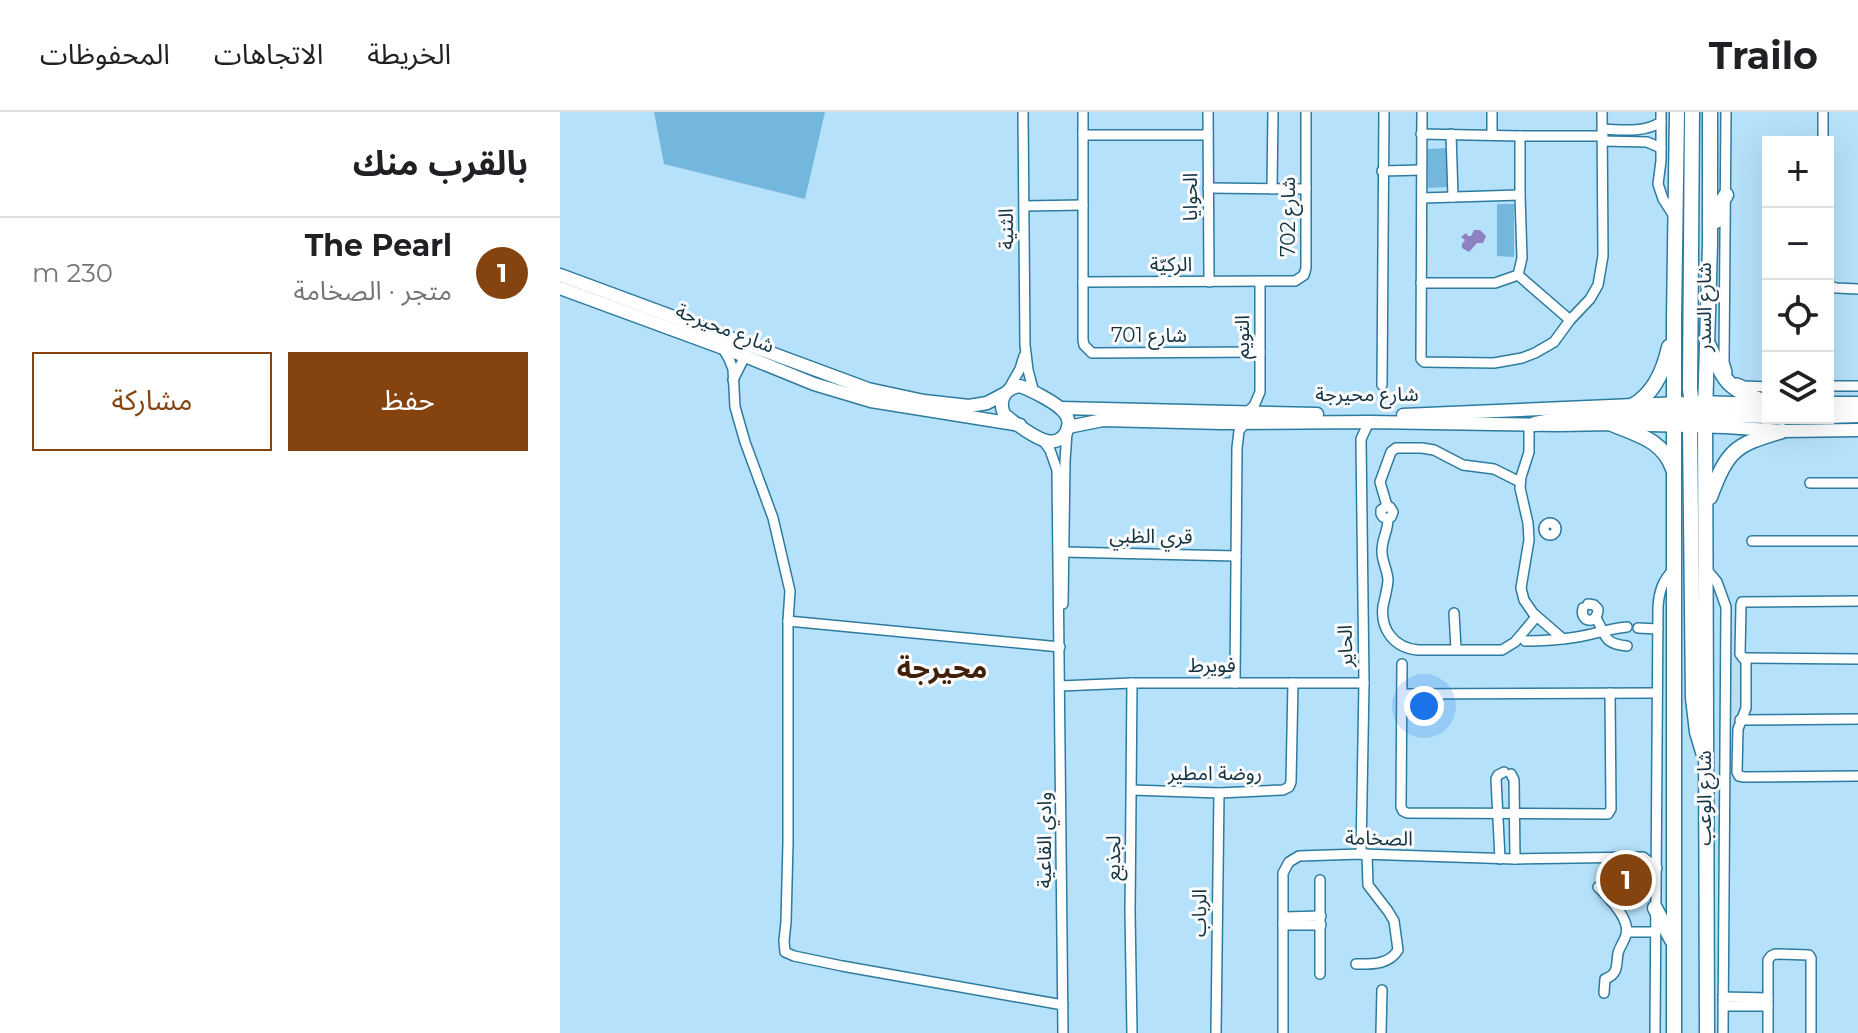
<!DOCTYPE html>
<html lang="ar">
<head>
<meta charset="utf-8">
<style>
	:root { --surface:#fff; --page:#f6f6f6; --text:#202124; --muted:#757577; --line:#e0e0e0; --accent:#84430f }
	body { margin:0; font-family:Montserrat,"Noto Sans Arabic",sans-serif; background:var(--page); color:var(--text); direction:rtl }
	.controls { position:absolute; right:24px; top:24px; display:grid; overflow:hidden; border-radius:0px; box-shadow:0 8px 32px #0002 }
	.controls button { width:72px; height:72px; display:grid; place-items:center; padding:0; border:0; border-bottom:2px solid var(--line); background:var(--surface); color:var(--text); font:40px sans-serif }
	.you { position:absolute; left:864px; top:594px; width:28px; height:28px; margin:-20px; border:6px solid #fff; border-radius:50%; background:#1a73e8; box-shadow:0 0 0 12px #1a73e833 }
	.badge { display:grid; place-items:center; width:52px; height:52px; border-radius:50%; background:var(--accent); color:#fff; font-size:26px; font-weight:700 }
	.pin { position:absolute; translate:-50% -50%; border:4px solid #fff; box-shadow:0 2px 8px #0006 }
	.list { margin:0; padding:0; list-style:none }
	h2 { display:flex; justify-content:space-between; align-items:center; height:104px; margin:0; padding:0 32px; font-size:34px }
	h2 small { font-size:26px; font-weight:400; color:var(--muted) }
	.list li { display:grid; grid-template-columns:52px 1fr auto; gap:24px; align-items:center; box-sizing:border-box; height:112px; padding:0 32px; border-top:2px solid var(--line) }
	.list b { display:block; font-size:30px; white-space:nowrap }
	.list p { margin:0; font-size:26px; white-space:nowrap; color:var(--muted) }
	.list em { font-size:26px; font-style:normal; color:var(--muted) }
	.actions { display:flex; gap:16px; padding:24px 32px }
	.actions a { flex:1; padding:18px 0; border:2px solid var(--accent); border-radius:0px; text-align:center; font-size:28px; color:var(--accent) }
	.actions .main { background:var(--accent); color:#fff }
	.icon { flex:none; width:44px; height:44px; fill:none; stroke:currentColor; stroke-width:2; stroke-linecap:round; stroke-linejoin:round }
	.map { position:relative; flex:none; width:1298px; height:921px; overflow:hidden; direction:ltr }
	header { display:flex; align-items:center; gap:48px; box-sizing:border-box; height:112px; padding:0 40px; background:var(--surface); border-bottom:2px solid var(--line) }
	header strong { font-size:38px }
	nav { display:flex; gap:44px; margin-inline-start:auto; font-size:28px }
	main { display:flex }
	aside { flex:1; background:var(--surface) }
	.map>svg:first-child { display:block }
</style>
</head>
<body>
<header>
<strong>Trailo</strong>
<nav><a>الخريطة</a><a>الاتجاهات</a><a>المحفوظات</a></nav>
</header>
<main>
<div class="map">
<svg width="1298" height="921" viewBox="0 0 1298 921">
	<rect width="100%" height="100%" fill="#b6e1fa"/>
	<g fill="#73b8dc">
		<polygon points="94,0 265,0 245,87 104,52"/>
		<polygon points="889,36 888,75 868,76 868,37"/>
		<polygon points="937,92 954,92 954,145 937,144"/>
	</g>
	<polygon fill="#8e81c2" points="914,118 920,118 926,124 923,131 917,131 909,140 902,136 902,132 905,128 901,125 906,121 908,124 911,124"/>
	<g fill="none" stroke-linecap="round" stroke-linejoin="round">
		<defs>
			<g id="street">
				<polyline points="463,0 465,233 468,258 474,281"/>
				<polyline points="523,0 523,228 524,233 532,241 700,240"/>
				<polyline points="648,0 649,170"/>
				<polyline points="862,0 861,247 864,250 934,251 962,246 975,241 994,230 1010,208 1030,187 1038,173 1043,144 1042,0"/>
				<polyline points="932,0 932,23"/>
				<polyline points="1101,0 1101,49 1098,72 1103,87 1114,104"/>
				<polyline points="1166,0 1164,250 1167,260"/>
				<path d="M1043 17C1062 18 1084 21 1101 10"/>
				<polyline points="861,22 960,24"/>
				<polyline points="891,22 893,85"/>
				<polyline points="523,23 648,23"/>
				<polyline points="1043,29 1087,30 1101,36"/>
				<polyline points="1263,30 1263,0"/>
				<polyline points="822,59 861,58"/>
				<polyline points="648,76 746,77"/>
				<polyline points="712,77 713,0"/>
				<polyline points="862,86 960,83"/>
				<polyline points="464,94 523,93"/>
				<polyline points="958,163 1010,208"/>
				<polyline points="523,170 735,169 744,163 746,156 746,0"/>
				<polyline points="861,171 935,171 958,163 962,146 960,83 960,24 1043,24"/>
				<polyline points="1268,173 1276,176 1298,177"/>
				<polyline points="162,235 169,247 173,257 175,295 185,330 213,406 230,479 228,509 228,731 226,810 224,829 225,840 234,844 282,854 503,893"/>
				<polyline points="173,268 185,244"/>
				<polyline points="1177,271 1184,274 1208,275"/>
				<polyline points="822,273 824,0"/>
				<polyline points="1268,274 1298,274"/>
				<polyline points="448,278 460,257 464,244"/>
				<polyline points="686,301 694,294 700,280 700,170"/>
				<polyline points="969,312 969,340 961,365 960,376 968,411 969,428 961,476 964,488 973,501 1003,527"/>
				<polyline points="482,327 490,338 497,358 503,921"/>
				<polyline points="1250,371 1298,371"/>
				<polyline points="827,394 820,370 831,340 836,336 862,336 874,338 903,353 934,357 960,370"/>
				<path d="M828 407 823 405 821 402V398L827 394 830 395 833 400 831 405 828 407C828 419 822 427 822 438 821 448 828 458 828 469 827 478 825 485 823 494 820 517 834 536 858 538H942L955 530 976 505"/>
				<circle cx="990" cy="417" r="6"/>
				<polyline points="1192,429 1298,429"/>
				<polyline points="504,440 676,444"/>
				<polyline points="1146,457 1157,470 1166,495 1163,921"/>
				<polyline points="1298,489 1182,490 1181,493 1180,542 1186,549 1186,596 1178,617 1177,660 1179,664 1184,665 1298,664"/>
				<polyline points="503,492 505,349 507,320"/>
				<path d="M1023 496C1019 511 1038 513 1038 497L1034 493 1028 492"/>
				<polyline points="894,501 896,537"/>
				<path d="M1036 506C1046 523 1043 532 1067 534"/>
				<polyline points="228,509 500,535"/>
				<polyline points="1078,516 1098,517"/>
				<path d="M965 529C983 529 999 528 1017 525 1035 522 1047 517 1067 515"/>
				<polyline points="1183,546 1298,547"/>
				<polyline points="842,552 841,695 843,699 847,701 1048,702 1051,697 1050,581"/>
				<polyline points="572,571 570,800 572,921"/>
				<polyline points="675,571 677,336 679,319 685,311"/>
				<polyline points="500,574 572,571 804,571"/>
				<polyline points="842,582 1096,581"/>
				<polyline points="1180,608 1298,607"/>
				<polyline points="951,662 954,668 955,747"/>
				<polyline points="572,678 659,681 723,678 729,675 731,670 733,571"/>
				<polyline points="801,742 804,571 801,327 809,310"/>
				<polyline points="940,747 936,667 938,663 944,660"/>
				<path d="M1038 775C1048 785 1071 807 1066 823 1064 830 1060 834 1058 841 1056 853 1059 862 1045 867L1044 881"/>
				<polyline points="724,805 761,804"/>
				<polyline points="723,813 761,813"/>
				<polyline points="1067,820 1094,820"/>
				<path d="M796 852C812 852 829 853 838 838L834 809 828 799 808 773 807 742"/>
				<polyline points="760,862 760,768"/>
				<polyline points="1163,885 1208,886"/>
				<polyline points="1163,894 1208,894"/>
				<polyline points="656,921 659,681"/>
				<polyline points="723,921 723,761 729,750 739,744 801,742 955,747 1083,745 1097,756"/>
				<polyline points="821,921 822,878"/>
				<path d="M1095 921 1098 495C1099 479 1103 468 1114 457"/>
				<polyline points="1208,921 1208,848 1211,844 1215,842 1249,843 1251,846 1251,921"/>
			</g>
			<g id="secondary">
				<polyline points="0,163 308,277 364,289 409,294 427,291 444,282"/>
				<polyline points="0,176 185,244 254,272 311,289 460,313"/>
				<path d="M460 274C471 278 497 291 504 300 515 312 504 333 487 329 476 327 453 310 444 302 438 288 445 276 460 274Z"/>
				<polyline points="1139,290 1204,292"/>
				<polyline points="1268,291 1298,291"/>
				<polyline points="500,296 757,302"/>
				<polyline points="843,303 1120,291"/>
				<polyline points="508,315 543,308 662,311 809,310 999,313 1052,312 1166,315 1222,319 1298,318"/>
			</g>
			<g id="primary">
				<polyline points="1132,0 1130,277 1133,303"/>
				<polyline points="1156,109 1159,94 1166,83"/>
				<path d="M1149 234C1167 274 1166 275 1208 291"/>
				<polyline points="1114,291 1121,292 1127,297 1130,315 1133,586 1137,620 1143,640"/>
				<path d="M1072 294C1094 282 1104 258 1109 235"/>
				<polyline points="1137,302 1208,304"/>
				<polyline points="1268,304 1298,303"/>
				<polyline points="975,312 1008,306 1122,302"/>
				<path d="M1052 312C1078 323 1103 328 1113 357"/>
				<path d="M1150 385C1168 338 1174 333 1222 319"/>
				<polyline points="1095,796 1112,828"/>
				<polyline points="1114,921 1114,207 1117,0"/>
				<polyline points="1147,921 1145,302 1150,132 1150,0"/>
			</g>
		</defs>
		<use href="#street" stroke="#2d7b9f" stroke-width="12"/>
		<use href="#secondary" stroke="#2d7b9f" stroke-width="15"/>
		<use href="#primary" stroke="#2d7b9f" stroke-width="17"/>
		<use href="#street" stroke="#fff" stroke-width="9"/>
		<use href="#secondary" stroke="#fff" stroke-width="12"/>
		<use href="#primary" stroke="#fff" stroke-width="14"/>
	</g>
	<g text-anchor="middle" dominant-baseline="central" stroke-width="6" stroke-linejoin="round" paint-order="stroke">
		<g font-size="20" fill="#123242" stroke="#fbfbfb">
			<text transform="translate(630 85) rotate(-90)">الحوايا</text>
			<text transform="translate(728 105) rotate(-90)">شارع 702</text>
			<text transform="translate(446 117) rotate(-91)">الثنية</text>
			<text x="611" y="152">الركيّة</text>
			<text transform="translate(1144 195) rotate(-90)">شارع السدر</text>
			<text transform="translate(165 216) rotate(21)">شارع محيرجة</text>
			<text x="589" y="223">شارع 701</text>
			<text transform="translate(682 225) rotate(-90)">التويم</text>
			<text x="807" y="282">شارع محيرجة</text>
			<text transform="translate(591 424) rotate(1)">قري الظبي</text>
			<text transform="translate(785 534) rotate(-91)">الحاير</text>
			<text x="652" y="553">فويرط</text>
			<text x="655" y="661">روضة امطير</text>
			<text transform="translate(1144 686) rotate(-90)">شارع الوعب</text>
			<text transform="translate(819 726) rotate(1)">الصخامة</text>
			<text transform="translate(484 728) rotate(-90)">وادي القاعية</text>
			<text transform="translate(553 746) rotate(-89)">لجذيع</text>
			<text transform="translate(639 801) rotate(-89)">الرباب</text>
		</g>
		<g font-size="28" font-weight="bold" fill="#41210a" stroke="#fbfbfb">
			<text x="382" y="556">محيرجة</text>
		</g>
	</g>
</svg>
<div class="controls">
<button>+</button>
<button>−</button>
<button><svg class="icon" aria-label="locate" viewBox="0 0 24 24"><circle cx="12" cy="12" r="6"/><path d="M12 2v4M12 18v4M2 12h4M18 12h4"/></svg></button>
<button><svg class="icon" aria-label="layers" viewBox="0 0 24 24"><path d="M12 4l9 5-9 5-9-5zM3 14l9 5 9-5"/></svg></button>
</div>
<div class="you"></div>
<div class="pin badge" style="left:1066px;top:768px">1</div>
</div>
<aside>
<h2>بالقرب منك<small></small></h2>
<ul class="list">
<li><span class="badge">1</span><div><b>The Pearl</b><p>متجر · الصخامة</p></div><em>230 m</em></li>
</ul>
<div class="actions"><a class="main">حفظ</a><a>مشاركة</a></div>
</aside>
</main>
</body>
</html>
